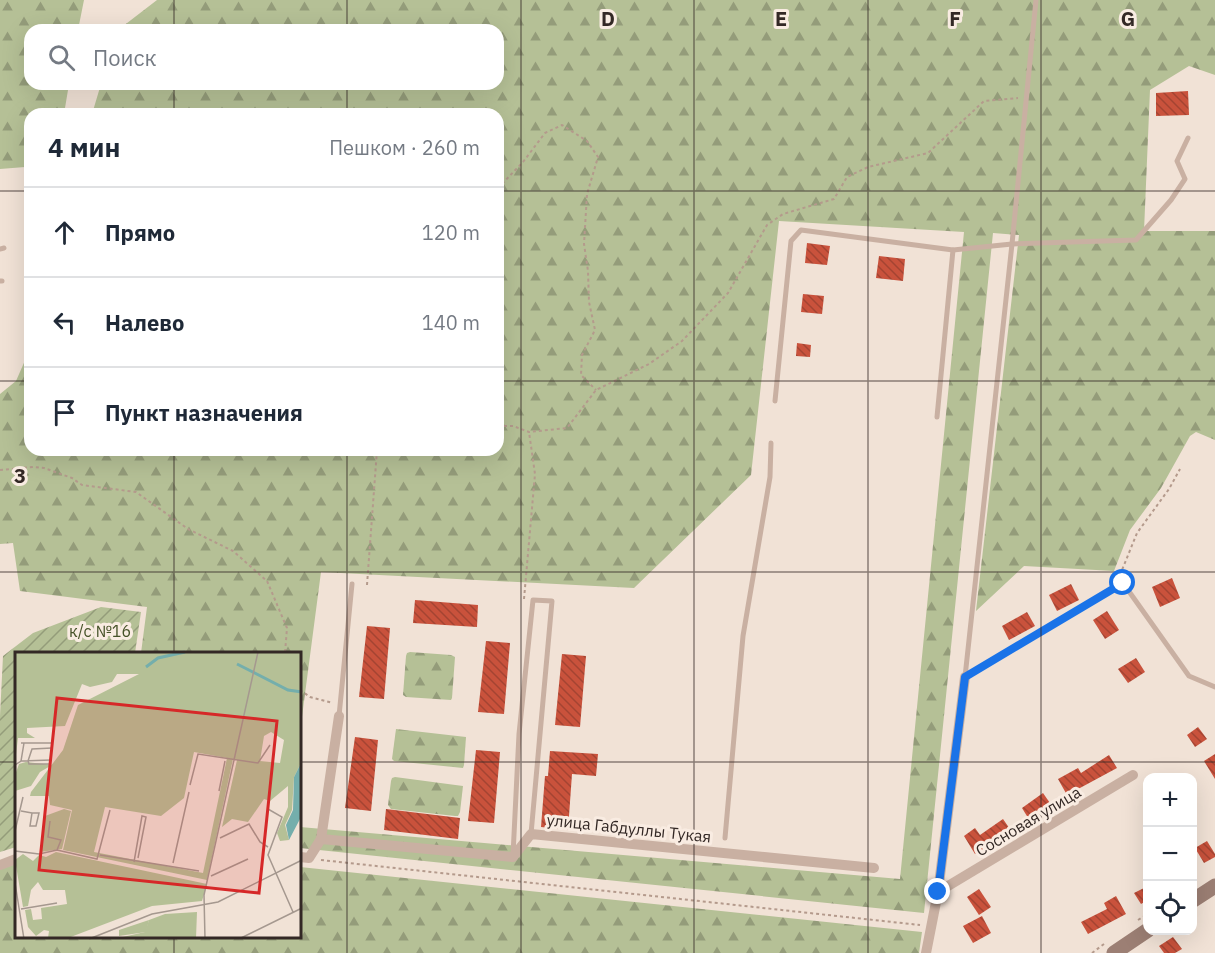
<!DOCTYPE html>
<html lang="ru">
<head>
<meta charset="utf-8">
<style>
	:root { --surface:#fff; --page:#f6f6f7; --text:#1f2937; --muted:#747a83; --line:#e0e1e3 }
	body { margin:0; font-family:"IBM Plex Sans",sans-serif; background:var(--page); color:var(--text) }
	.controls { position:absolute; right:18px; bottom:18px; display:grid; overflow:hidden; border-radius:12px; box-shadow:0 6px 24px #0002 }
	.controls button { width:54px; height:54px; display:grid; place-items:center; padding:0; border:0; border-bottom:2px solid var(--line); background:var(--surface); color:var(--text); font:30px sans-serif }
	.stop { position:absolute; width:18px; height:18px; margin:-14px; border:4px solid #1a73e8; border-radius:50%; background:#fff }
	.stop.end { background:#1a73e8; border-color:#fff; box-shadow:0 2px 6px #0008 }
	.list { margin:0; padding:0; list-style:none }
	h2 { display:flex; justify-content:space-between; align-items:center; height:78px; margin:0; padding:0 24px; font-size:26px }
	h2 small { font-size:20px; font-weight:400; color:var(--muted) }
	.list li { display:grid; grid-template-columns:39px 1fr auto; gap:18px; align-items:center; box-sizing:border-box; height:90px; padding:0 24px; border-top:2px solid var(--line) }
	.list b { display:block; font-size:22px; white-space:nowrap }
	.list em { font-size:20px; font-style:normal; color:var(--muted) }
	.icon { flex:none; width:33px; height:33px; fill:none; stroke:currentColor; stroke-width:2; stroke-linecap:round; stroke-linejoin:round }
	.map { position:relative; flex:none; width:1215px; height:953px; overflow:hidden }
	.search { position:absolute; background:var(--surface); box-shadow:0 6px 24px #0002; left:24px; top:24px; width:480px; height:66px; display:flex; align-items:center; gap:15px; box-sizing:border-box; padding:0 21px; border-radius:18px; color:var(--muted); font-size:22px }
	.panel { position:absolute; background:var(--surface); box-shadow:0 6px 24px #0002; left:24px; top:108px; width:480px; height:348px; border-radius:18px }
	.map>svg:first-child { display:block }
</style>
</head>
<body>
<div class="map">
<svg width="1215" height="953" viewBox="0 0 1215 953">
	<defs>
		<pattern id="forest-firs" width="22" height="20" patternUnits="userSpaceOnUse" patternTransform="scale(1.5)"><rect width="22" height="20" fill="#b5c096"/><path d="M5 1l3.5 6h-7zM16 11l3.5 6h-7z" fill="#949c7a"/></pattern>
		<pattern id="garden-furrows" width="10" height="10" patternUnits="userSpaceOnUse" patternTransform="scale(1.5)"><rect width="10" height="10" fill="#b5c096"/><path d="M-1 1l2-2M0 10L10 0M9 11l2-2" fill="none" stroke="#949c7a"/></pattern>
		<pattern id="building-back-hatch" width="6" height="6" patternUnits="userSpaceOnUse" patternTransform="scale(1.5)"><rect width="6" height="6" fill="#c9523c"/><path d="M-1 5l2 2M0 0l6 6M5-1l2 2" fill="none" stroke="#a44432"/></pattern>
	</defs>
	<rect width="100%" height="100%" fill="#f1e2d6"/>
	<g fill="url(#forest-firs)">
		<polygon points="0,0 84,0 78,30 30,30 30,84 69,84 64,114 30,114 30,164 25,167 0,169"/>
		<polygon points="157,0 1215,0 1215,75 1189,66 1150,90 1144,231 1215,231 1215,440 1196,432 1190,436 1161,488 1130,530 1114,571 1024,566 976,611 1019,235 993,233 924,913 300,848 300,827 900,879 964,232 779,221 751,475 634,588 321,572 300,732 300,653 141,653 147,607 20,591 13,543 0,544 0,394 16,381 30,349 30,450 498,450 498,114 92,114 101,84 498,84 498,30 118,30"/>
		<polygon points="410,652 451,655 455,657 452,698 451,700 406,697 403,695 406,656 407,653"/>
		<polygon points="396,729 466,737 464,765 463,768 394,761 392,759"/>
		<polygon points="395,777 463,786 460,812 458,816 455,816 391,809 388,805 391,781 392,778"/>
		<polygon points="16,864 16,936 300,936 300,867 922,932 919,953 0,953 0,869"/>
	</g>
	<polygon fill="url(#garden-furrows)" points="101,607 141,612 135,653 16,653 16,847 0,852 0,716 3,656 33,633"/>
	<g fill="url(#building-back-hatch)">
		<polygon points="1188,91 1189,115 1156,116 1156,93"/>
		<polygon points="807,243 830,246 827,265 805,263"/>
		<polygon points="879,256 905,259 903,281 876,278"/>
		<polygon points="803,294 824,296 822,314 801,312"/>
		<polygon points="797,343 811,345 810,357 796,356"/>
		<polygon points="1172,578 1180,598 1160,607 1152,587"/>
		<polygon points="1071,584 1079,600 1057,611 1049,595"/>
		<polygon points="415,600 478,605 477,627 413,623"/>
		<polygon points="1107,611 1119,630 1105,639 1093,620"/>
		<polygon points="1027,612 1035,626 1009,640 1002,626"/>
		<polygon points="367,626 390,628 384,699 359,697"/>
		<polygon points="486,641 510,643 504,714 478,712"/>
		<polygon points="562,654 586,656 580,727 555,725"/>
		<polygon points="1136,658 1145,672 1128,683 1118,669"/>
		<polygon points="1198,727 1207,739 1195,747 1187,735"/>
		<polygon points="355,737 378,740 371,811 345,808"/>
		<polygon points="476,750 500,752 494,823 468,821"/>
		<polygon points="550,751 598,754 596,776 572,774 568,830 541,827 545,776 548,776"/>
		<polygon points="1215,754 1215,779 1204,761"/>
		<polygon points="1109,755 1117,768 1067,795 1058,779 1078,768 1081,773"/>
		<polygon points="1043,793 1052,806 1030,821 1022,808"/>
		<polygon points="386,809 460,818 458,839 384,830"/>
		<polygon points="1003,819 1012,832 975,854 964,836 975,828 980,835"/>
		<polygon points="1207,841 1215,854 1215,857 1204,863 1195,848"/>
		<polygon points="1144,888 1148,894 1148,900 1141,904 1134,893"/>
		<polygon points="979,889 991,907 979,915 967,897"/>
		<polygon points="1116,896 1126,914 1088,934 1081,922 1107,909 1104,903"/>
		<polygon points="982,916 991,933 973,943 963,926"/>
		<polygon points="1173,937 1182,949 1175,953 1164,953 1159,946"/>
	</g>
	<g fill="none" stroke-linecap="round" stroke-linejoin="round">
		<g stroke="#b49a8c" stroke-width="2" stroke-dasharray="3 3" stroke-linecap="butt">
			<polyline points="498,188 523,162 545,133 562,125 587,141 598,157 587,194 584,244 588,271 589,302 595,330 582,355 581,375 596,390"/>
			<polyline points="498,426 513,426 529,432 567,428 596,390 649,364 682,341 728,293 767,225 783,214 834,199 847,177 868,167 928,153 984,101 1018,98"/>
			<polyline points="0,470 33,467 44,468 72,478 82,485 136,492 188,529 233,551 267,581 287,628 285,653"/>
			<polyline points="1120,575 1137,533 1169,489 1180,469"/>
			<polyline points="367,585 377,450"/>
			<polyline points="524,599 535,474 529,432"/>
			<polyline points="300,690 310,697 333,703"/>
			<polyline points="321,860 920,925"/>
			<polyline points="1138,920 1148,914"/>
			<polyline points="1092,953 1104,944"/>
		</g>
		<g stroke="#c9b0a2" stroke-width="5">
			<polyline points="0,249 4,248"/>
			<polyline points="0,281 2,281"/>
			<polyline points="775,401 791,241 801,230 953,250 1012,244 1136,240 1171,200 1185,179 1177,161 1188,138"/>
			<polyline points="937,417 953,250"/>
			<polyline points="965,677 1012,244 1036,0"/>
			<polyline points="965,677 1123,583 1189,676 1215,687"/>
			<polyline points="339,716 352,584"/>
			<polyline points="725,838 743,636 770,477 771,443"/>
			<polyline points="513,855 519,734 533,600 552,601 531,834"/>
		</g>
		<g stroke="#c9b0a2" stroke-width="10">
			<polyline points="321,839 513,857 531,834 874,868"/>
			<polyline points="300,857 309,858 321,839 339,716"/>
			<polyline points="0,865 16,859"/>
			<polyline points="938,892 1133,775"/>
			<polyline points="926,953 938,892 965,677"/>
		</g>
		<g stroke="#9c7f74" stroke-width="15">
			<polyline points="1192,901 1215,886"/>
			<polyline points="1114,953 1148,930"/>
		</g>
	</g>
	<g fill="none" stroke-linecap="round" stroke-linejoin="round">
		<polyline stroke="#1a73e8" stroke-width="8" points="938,892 965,677 1123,583"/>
	</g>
	<path fill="none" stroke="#332825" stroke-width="1.5" stroke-opacity="0.55" d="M174 0V30M347 0V30M521 0V953M694 0V953M868 0V953M1041 0V953M174 84V114M347 84V114M0 191H30M498 191H1215M0 381H30M498 381H1215M174 450V653M347 450V953M0 572H1215M0 762H16M300 762H1215M174 936V953"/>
	<g text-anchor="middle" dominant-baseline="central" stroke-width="6" stroke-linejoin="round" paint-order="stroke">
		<g font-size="16" fill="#465228" stroke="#f9ece2">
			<text x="100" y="631">к/с №16</text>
		</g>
		<g font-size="16" fill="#332825" stroke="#f9ece2">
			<text transform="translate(1028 821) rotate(-31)">Сосновая улица</text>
			<text transform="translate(629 828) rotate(6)">улица Габдуллы Тукая</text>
		</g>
	</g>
	<g transform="translate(15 652)">
		<rect width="286" height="286" fill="#f1e2d6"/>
		<path d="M134 268 131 280 104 284V278Z" fill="#b5c096"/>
		<path d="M0 0H286V111L279 125 277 158 270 173 274 188 265 189 262 181 273 155V134L255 149 249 147 233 170 217 167 207 175 222 108 218 107 192 228 48 198 57 158 35 153 34 144H15L16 140 48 98 63 53 124 22H102L97 30 75 35 67 32 50 74 12 76V81L20 86H3L0 110ZM256 80 269 88 265 111 245 109 249 84ZM179 100 212 106 188 221 79 200 90 155 146 164 169 146ZM11 110 37 113 25 120 16 134 0 139V123L4 112ZM41 200 192 232 187 249 137 254 53 286H33L34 279 29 278 21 284 13 275 10 258 16 257 18 268 27 267 26 256 52 252 50 238H28L23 230 16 238 13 254 8 255 0 208 8 202 18 209 24 203 31 205ZM182 260 181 286 99 287 130 280 134 268 150 262Z" fill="#b5c096" fill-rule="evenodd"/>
		<path d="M49 157 56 159 47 197 25 200 30 164Z" fill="#b5c096"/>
		<path d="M286 111 285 167 274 188 271 173 278 158 279 125Z" fill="#74aeac"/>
		<path fill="none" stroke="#74aeac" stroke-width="3" d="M222 12 273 38 287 40M131 15 143 6 170 0"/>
		<path fill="none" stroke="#a5988f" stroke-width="1.5" d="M6 91H38M6 109 36 108M35 112H14L13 109 17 97 37 96M0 113 6 109 9 91M175 133 183 102 243 111 255 93M204 139 210 109M253 157 267 165 253 203 278 260M6 159 17 161H24L21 174H15L17 161M35 169 33 185 46 188 42 198M0 179 8 145M205 186 234 172 245 190 253 195M0 199 24 202 42 198 82 207 95 158M85 203 184 219M119 210 127 164 131 165 123 206M158 211 174 140M196 224 233 207M0 231 9 287M6 257 42 251M74 287 137 262 203 250 287 208M190 287 189 243 243 0M224 287 287 256"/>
		<path fill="#d62828" fill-opacity="0.15" stroke="#d62828" stroke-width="3" d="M42 46 262 69 244 241 24 218Z"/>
		<rect width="286" height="286" fill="none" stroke="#332825" stroke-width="3"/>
	</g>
	<g font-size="20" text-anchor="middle" font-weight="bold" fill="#332825" stroke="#f9ece2" stroke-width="6" stroke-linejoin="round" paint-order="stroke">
		<text x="608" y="26">D</text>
		<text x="781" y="26">E</text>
		<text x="955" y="26">F</text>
		<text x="1128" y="26">G</text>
		<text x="20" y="483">3</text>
	</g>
</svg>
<div class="controls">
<button>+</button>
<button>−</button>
<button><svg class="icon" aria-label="locate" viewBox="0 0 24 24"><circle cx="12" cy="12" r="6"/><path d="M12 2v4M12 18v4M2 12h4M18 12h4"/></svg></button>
</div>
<div class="stop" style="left:1123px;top:583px"></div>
<div class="stop end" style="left:938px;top:892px"></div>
<div class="search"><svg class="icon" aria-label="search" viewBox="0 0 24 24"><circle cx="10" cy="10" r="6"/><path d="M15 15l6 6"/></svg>Поиск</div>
<section class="panel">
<h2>4 мин<small>Пешком · 260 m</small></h2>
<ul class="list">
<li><svg class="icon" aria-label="ahead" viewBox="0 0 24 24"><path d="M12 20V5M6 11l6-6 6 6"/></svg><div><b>Прямо</b></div><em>120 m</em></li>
<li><svg class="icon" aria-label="left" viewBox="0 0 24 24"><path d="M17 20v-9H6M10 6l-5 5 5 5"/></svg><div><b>Налево</b></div><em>140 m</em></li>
<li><svg class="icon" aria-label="arrive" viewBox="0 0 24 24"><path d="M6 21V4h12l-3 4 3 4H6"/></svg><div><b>Пункт назначения</b></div></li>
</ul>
</section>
</div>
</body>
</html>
